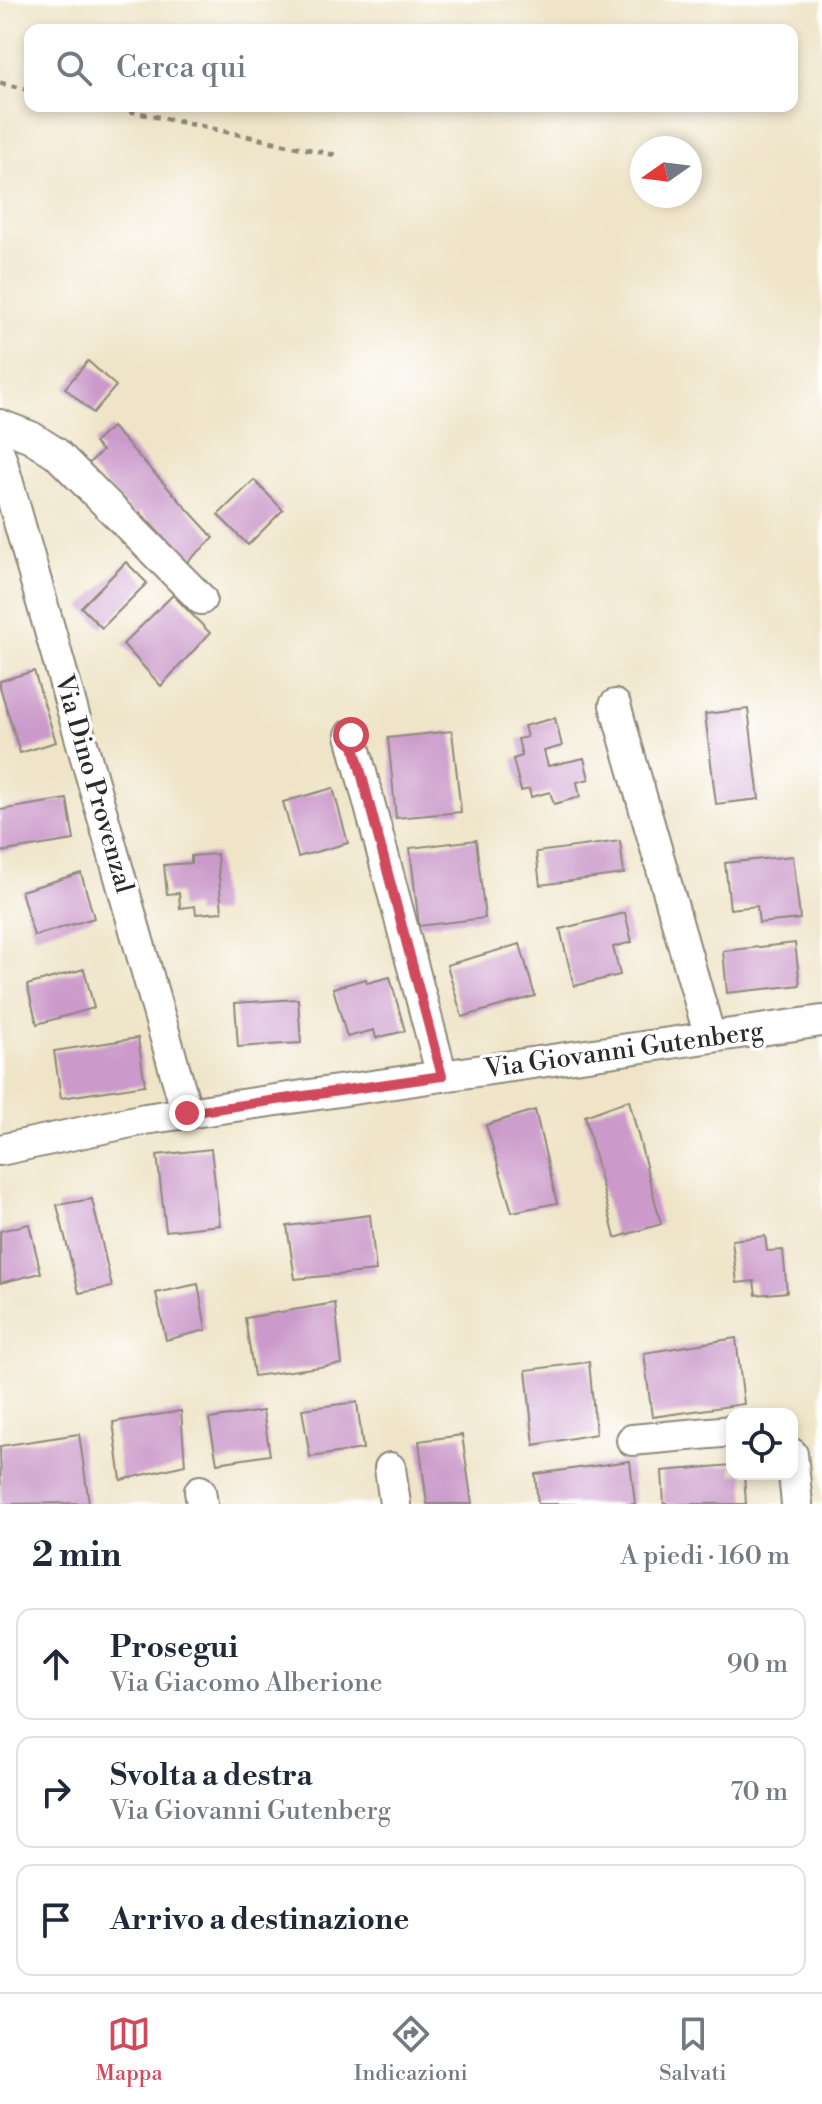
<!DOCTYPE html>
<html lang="it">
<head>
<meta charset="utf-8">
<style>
	:root { --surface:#fff; --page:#f2f2f3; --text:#1f2937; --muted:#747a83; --line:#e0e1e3; --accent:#d1495b }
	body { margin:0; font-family:"Libre Bodoni",serif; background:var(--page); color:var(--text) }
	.controls { position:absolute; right:24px; bottom:24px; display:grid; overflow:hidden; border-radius:16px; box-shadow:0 4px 12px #0003 }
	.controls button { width:72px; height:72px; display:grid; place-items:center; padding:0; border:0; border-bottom:2px solid var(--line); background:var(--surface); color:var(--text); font:40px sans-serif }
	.compass { position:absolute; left:630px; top:136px; width:72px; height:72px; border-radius:50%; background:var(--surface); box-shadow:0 4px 12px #0003; rotate:256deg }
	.stop { position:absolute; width:24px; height:24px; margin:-18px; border:6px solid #d1495b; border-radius:50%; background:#fff }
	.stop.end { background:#d1495b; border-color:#fff; box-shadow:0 2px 8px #0008 }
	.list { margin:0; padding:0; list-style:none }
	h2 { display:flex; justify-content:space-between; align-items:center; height:104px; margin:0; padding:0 32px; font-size:34px }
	h2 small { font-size:26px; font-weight:400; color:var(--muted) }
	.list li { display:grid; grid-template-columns:52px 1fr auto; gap:24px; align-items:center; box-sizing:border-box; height:112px; margin:0 16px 16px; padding:0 16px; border:2px solid var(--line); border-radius:16px }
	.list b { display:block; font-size:30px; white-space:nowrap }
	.list p { margin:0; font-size:26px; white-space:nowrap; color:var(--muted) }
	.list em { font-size:26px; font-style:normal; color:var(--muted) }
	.icon { flex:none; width:44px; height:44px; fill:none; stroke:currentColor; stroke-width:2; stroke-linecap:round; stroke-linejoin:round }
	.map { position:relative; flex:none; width:822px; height:1504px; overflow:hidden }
	.search { position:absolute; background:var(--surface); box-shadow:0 4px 12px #0003; left:24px; right:24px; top:24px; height:88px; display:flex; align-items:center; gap:20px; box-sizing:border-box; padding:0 28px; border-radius:16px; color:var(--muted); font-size:30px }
	.sheet { height:488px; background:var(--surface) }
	nav { display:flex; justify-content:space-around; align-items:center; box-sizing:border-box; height:112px; border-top:2px solid var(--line); background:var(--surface); font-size:22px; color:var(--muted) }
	nav a { display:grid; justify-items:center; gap:4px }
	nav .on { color:var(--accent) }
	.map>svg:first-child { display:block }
</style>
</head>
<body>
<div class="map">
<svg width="822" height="1504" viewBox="0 0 822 1504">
	<rect width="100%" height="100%" fill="#fff"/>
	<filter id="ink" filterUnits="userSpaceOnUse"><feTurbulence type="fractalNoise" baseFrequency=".0125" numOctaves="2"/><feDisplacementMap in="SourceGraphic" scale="16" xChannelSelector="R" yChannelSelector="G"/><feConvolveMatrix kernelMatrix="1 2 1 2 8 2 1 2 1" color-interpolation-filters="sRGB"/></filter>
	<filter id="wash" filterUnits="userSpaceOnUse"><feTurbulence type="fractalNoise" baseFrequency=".006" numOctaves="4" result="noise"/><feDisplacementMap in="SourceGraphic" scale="32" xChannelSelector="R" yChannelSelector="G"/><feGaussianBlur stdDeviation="1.8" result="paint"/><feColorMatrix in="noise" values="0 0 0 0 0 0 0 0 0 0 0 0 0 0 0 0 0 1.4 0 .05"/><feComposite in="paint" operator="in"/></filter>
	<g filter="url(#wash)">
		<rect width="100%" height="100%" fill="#efe4c8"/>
		<g id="blocks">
			<g fill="#cb9aca">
				<polygon points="88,361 116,386 93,413 65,388"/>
				<polygon points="112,427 214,538 186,563 140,512 135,516 87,465 102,451 94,443"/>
				<polygon points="254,480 283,510 248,545 218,515"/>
				<polygon points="126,562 147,583 102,628 81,607"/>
				<polygon points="173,595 210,633 161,686 123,644"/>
				<polygon points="34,671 56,742 20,753 0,687 0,681"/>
				<polygon points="748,709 759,799 716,804 705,714"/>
				<polygon points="555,718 562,746 544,751 548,766 584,758 589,779 577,782 580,797 554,804 550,792 531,797 529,789 521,791 513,759 522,756 518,739 527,737 524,726"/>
				<polygon points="452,731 461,812 396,818 388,738"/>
				<polygon points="333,788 348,843 298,857 283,802"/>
				<polygon points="67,799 74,840 0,852 0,810"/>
				<polygon points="476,840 485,918 419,926 410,848"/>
				<polygon points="620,841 624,874 540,885 536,852"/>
				<polygon points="217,854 222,912 196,914 195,906 180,908 179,893 167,894 164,865 191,863 191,856"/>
				<polygon points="793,856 800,919 759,923 757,906 730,909 725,863"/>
				<polygon points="81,873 94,918 34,936 21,891"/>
				<polygon points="625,913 632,942 613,947 620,975 574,986 560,929"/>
				<polygon points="795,943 800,985 727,993 723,951"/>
				<polygon points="520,944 535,996 462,1017 447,965"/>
				<polygon points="84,969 94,1008 37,1024 27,985"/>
				<polygon points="390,977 405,1031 376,1038 374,1030 347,1037 333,988 366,979 367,983"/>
				<polygon points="298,999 301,1043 238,1047 235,1003"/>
				<polygon points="138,1038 145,1085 61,1098 54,1051"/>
				<polygon points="629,1100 661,1224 615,1238 585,1116"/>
				<polygon points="535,1110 557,1203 512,1212 486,1125"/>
				<polygon points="211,1149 220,1225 166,1231 157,1155"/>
				<polygon points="92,1199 112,1287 79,1293 57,1205"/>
				<polygon points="370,1215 376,1271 295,1279 287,1226"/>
				<polygon points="29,1224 41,1273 0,1283 0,1231"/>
				<polygon points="765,1236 767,1251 783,1250 787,1292 756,1295 754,1281 737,1283 732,1240"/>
				<polygon points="198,1284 206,1330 166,1340 156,1293"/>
				<polygon points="335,1303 342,1364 254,1376 245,1318"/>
				<polygon points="736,1338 744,1404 652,1417 644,1353"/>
				<polygon points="589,1362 596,1434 534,1445 526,1370"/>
				<polygon points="357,1402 363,1449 310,1457 302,1409"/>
				<polygon points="181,1411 185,1465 121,1480 113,1422"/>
				<polygon points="263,1411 270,1455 217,1463 209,1419"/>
				<polygon points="79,1434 89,1503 1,1504 0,1446"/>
				<polygon points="462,1435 472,1504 427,1504 419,1441"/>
				<polygon points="630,1461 635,1504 538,1504 535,1474"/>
				<polygon points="732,1465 732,1474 744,1474 746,1504 664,1504 662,1471"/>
			</g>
		</g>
	</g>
	<g filter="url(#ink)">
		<use href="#blocks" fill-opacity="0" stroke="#8d887a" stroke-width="2"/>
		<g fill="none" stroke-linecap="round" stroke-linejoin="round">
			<defs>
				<g id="minor">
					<polyline points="0,425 31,437 56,453 201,599"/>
					<polyline points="0,455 187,1113"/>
					<polyline points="615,705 710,1037"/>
					<polyline points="351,735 442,1076"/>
					<polyline points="0,1150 145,1119 822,1021"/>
					<polyline points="632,1440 732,1431"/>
					<polyline points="792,1454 797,1504"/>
					<polyline points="390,1468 395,1504"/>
					<polyline points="200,1491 202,1504"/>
				</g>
			</defs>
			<use href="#minor" stroke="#8d887a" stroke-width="34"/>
			<g stroke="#8d887a" stroke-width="5" stroke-dasharray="6 6" stroke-linecap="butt">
				<polyline points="0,83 30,90"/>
				<polyline points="106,106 340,156"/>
			</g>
			<use href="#minor" stroke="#fff" stroke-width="30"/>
		</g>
	</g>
	<g fill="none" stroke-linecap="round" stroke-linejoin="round" filter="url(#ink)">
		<polyline stroke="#d1495b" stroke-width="10" points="187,1113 442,1076 351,735"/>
	</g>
	<g text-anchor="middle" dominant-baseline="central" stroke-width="7" stroke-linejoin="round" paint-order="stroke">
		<g font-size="26" fill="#2b2b2b" stroke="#fff">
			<text transform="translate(94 784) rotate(74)">Via Dino Provenzal</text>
			<text transform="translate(624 1050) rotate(-8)">Via Giovanni Gutenberg</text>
		</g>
	</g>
</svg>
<div class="controls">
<button><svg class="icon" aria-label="locate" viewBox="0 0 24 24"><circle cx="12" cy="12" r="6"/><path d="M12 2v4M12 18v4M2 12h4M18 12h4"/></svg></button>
</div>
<svg class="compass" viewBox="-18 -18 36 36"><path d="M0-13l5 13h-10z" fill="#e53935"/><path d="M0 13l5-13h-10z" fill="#747a83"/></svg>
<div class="stop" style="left:351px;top:735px"></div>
<div class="stop end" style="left:187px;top:1113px"></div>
<div class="search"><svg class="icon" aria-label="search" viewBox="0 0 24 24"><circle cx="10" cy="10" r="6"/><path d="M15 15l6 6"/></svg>Cerca qui</div>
</div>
<section class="sheet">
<h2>2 min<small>A piedi · 160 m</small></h2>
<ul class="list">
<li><svg class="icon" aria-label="ahead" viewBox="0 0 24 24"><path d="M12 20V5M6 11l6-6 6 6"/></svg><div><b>Prosegui</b><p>Via Giacomo Alberione</p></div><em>90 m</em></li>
<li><svg class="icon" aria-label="right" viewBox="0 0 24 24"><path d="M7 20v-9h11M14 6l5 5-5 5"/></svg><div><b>Svolta a destra</b><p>Via Giovanni Gutenberg</p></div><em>70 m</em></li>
<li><svg class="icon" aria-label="arrive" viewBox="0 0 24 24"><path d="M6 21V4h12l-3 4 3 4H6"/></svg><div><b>Arrivo a destinazione</b></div></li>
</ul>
</section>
<nav>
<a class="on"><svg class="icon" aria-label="map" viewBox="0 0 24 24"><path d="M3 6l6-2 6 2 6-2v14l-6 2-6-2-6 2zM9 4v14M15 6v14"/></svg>Mappa</a>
<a><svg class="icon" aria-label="directions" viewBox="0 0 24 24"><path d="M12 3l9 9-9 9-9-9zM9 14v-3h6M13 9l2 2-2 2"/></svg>Indicazioni</a>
<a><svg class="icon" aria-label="saved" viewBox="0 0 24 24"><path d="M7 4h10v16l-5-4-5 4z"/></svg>Salvati</a>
</nav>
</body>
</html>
